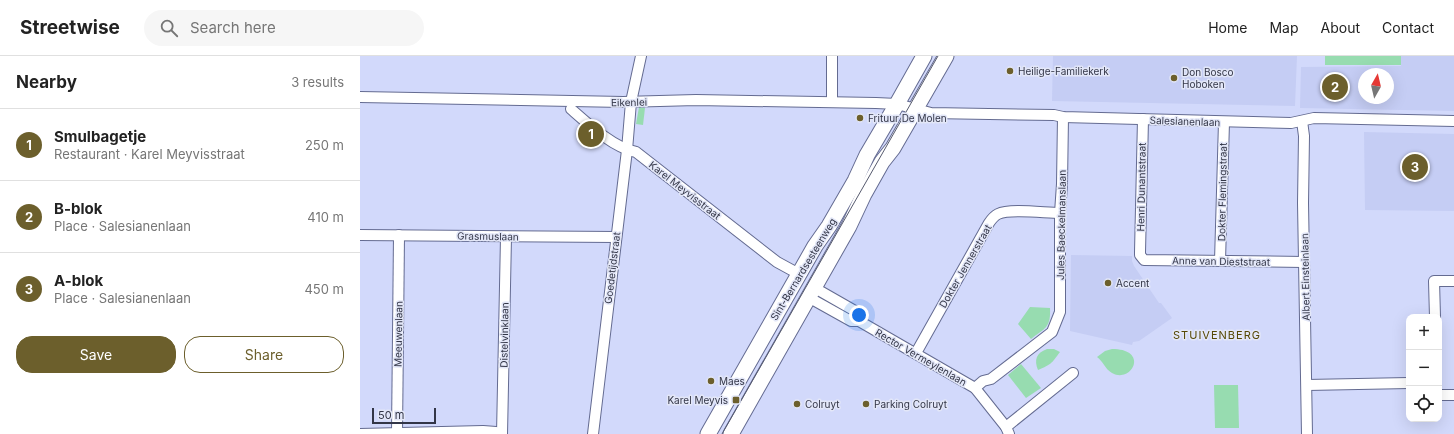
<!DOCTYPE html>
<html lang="en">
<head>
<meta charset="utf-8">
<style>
	:root { --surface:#fff; --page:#f6f6f6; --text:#222; --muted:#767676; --line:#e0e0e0; --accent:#6c5f2c }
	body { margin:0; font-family:Inter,sans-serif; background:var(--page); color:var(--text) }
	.controls { position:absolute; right:12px; bottom:12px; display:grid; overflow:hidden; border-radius:8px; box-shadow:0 4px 16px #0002 }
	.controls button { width:36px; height:36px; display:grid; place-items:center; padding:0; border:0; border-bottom:1px solid var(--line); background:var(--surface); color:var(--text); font:20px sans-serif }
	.compass { position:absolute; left:998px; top:12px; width:36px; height:36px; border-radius:50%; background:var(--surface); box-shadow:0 4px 16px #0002; rotate:8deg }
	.scale { position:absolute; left:12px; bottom:10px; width:64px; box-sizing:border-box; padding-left:4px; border:2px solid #333647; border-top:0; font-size:11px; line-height:14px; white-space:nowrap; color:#333647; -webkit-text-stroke:3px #e3e7f8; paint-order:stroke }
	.you { position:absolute; left:499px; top:259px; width:14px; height:14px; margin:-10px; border:3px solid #fff; border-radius:50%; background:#1a73e8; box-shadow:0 0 0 6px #1a73e833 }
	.badge { display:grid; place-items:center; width:26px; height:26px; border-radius:50%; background:var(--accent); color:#fff; font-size:13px; font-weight:700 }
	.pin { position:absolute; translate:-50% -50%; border:2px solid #fff; box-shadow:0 1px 4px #0006 }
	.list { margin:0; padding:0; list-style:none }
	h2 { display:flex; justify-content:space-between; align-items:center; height:52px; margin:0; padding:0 16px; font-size:17px }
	h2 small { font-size:13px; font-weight:400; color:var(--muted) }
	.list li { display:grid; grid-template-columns:26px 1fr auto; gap:12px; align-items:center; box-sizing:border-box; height:72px; padding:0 16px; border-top:1px solid var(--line) }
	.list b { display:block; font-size:15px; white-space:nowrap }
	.list p { margin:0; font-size:13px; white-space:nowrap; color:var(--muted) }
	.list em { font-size:13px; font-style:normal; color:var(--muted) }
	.actions { display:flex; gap:8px; padding:12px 16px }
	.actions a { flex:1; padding:9px 0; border:1px solid var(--accent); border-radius:16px; text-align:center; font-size:14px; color:var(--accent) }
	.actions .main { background:var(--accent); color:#fff }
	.icon { flex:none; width:22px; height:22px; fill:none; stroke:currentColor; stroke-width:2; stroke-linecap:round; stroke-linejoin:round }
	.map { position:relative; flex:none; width:1094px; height:378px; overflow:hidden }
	header { display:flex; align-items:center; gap:24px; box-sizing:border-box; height:56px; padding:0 20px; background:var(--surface); border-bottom:1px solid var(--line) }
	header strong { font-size:19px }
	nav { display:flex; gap:22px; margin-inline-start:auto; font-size:14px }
	.search { width:280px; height:36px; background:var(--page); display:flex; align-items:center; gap:10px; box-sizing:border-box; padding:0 14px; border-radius:22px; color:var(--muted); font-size:15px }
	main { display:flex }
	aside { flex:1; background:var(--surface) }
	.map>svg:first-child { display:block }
</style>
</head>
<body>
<header>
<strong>Streetwise</strong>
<div class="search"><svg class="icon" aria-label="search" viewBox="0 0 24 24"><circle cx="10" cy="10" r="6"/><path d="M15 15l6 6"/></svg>Search here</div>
<nav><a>Home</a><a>Map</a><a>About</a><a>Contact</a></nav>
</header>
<main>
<aside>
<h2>Nearby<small>3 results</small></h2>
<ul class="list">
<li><span class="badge">1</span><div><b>Smulbagetje</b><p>Restaurant · Karel Meyvisstraat</p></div><em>250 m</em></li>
<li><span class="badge">2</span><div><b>B-blok</b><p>Place · Salesianenlaan</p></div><em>410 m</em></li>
<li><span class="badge">3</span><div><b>A-blok</b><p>Place · Salesianenlaan</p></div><em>450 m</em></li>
</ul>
<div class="actions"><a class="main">Save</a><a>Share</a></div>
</aside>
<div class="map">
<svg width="1094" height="378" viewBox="0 0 1094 378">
	<rect width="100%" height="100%" fill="#d2d9fb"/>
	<g fill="#c5cdf4" fill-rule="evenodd">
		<polygon points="693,0 937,0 935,50 692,45"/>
		<path d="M1041 0H1094V55L940 52 941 11 1041 10ZM1004 18H1028V42H1004Z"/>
		<polygon points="1004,76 1094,78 1094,155 1005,154"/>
		<polygon points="711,199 772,200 772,205 774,210 799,247 801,247 812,262 779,285 773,286 772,289 710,275"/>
	</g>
	<g fill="#97dcb0">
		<rect x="965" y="0" width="76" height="9"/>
		<polygon points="279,51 285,52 283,69 276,68"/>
		<path d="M670 251 690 252C691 272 685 272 671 283L658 268Z"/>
		<path d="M687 293H694L700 296C691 308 692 308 678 314 674 304 676 297 687 293Z"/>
		<path d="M752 293C790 293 772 328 752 317 745 313 743 305 737 301L745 295Z"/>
		<polygon points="661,308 681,332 666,342 648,319"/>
		<polygon points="854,329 878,329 879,372 855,372"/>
	</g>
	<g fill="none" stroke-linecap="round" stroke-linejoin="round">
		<defs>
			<g id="minor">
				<polyline points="0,41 263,46 336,44 516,47 537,48 571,57 694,59 703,61 931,67 954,62 1094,65"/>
				<polyline points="472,46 472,0"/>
				<path d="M211 53C228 68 254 92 276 96L417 206 439 218"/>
				<polyline points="783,63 780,196 780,199 784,204 944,206"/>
				<polyline points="942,65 944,80 943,147 947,378"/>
				<polyline points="0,179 256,181"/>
				<polyline points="860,205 864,66"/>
				<polyline points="453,231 495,255 498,259 499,265"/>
				<polyline points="448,241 491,265 499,265 615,332 646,371 649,378"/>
				<polyline points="1075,261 1074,225 1094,225"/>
				<path d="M556 297 629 167C631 164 634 160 638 158 650 152 685 157 700 157"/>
				<polyline points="947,329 1049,327"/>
				<polyline points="615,332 623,325 631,323 692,276 700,256 700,157 702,128 703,61"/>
				<polyline points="1079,339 1094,339"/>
				<polyline points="646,371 713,317"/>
				<polyline points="0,378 123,375 136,376 138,378"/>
				<polyline points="37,378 39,179"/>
				<polyline points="142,378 146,181"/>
				<polyline points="233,378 267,94 271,46 281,0"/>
			</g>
			<g id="secondary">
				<polyline points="348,378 455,190 469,170 495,125 507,99 537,48 564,0"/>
				<polyline points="371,378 489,170 504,138 522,106 533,92 586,0"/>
			</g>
		</defs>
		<use href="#minor" stroke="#646b91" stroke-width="12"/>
		<use href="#secondary" stroke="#646b91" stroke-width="17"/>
		<use href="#minor" stroke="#fff" stroke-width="10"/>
		<use href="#secondary" stroke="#fff" stroke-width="15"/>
		<polyline stroke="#565a6e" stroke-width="1" points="362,378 578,0"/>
	</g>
	<g fill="#6c5f2c" stroke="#e3e7f8" stroke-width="1.5">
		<circle cx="650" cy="15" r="4"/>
		<circle cx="814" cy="22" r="4"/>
		<circle cx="500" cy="62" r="4"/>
		<circle cx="748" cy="227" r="4"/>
		<circle cx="351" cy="325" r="4"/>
		<rect x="372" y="340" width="8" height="8" rx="2"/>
		<circle cx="437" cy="348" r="4"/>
		<circle cx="506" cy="348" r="4"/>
	</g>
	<g text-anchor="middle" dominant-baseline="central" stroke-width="3" stroke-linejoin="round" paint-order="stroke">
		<g font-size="10" fill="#333647" stroke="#e3e7f8" text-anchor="start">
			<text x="658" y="15">Heilige-Familiekerk</text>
			<text x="822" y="16">Don Bosco<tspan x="822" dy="12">Hoboken</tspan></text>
			<text x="508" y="62">Frituur De Molen</text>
			<text x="756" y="227">Accent</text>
			<text x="359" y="325">Maes</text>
			<text x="368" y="344" text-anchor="end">Karel Meyvis</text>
			<text x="445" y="348">Colruyt</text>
			<text x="514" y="348">Parking Colruyt</text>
		</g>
		<g font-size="10" fill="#333647" stroke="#e3e7f8">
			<text transform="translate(269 46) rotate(-1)">Eikenlei</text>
			<text transform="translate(825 65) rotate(2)">Salesianenlaan</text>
			<text transform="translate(781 131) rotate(-89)">Henri Dunantstraat</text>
			<text transform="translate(325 134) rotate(38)">Karel Meyvisstraat</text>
			<text transform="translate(862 136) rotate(-89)">Dokter Flemingstraat</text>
			<text transform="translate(701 169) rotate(-89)">Jules Baeckelmanslaan</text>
			<text transform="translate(128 180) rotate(1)">Grasmuslaan</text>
			<text transform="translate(861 205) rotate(1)">Anne van Dieststraat</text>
			<text transform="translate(605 210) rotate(-60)">Dokter Jennerstraat</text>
			<text transform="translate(252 212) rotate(-83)">Goedetijdstraat</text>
			<text transform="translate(443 213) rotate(-59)">Sint-Bernardsesteenweg</text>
			<text transform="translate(945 221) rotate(-91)">Albert Einsteinlaan</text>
			<text transform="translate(38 278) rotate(-89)">Meeuwenlaan</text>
			<text transform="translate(144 279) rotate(-89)">Distelvinklaan</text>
			<text transform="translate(561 301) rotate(30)">Rector Vermeylenlaan</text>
		</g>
		<g font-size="11" letter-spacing="1" fill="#564806" stroke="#e3e7f8">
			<text x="857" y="279">STUIVENBERG</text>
		</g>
	</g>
</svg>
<div class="controls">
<button>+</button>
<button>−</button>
<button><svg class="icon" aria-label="locate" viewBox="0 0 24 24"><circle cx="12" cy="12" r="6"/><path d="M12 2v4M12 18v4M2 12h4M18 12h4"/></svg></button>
</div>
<svg class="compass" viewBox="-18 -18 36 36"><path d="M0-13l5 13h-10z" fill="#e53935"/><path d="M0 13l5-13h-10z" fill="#767676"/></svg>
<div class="scale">50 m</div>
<div class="you"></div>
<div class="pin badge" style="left:231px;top:78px">1</div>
<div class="pin badge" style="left:975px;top:31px">2</div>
<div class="pin badge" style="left:1055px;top:111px">3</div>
</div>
</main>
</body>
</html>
